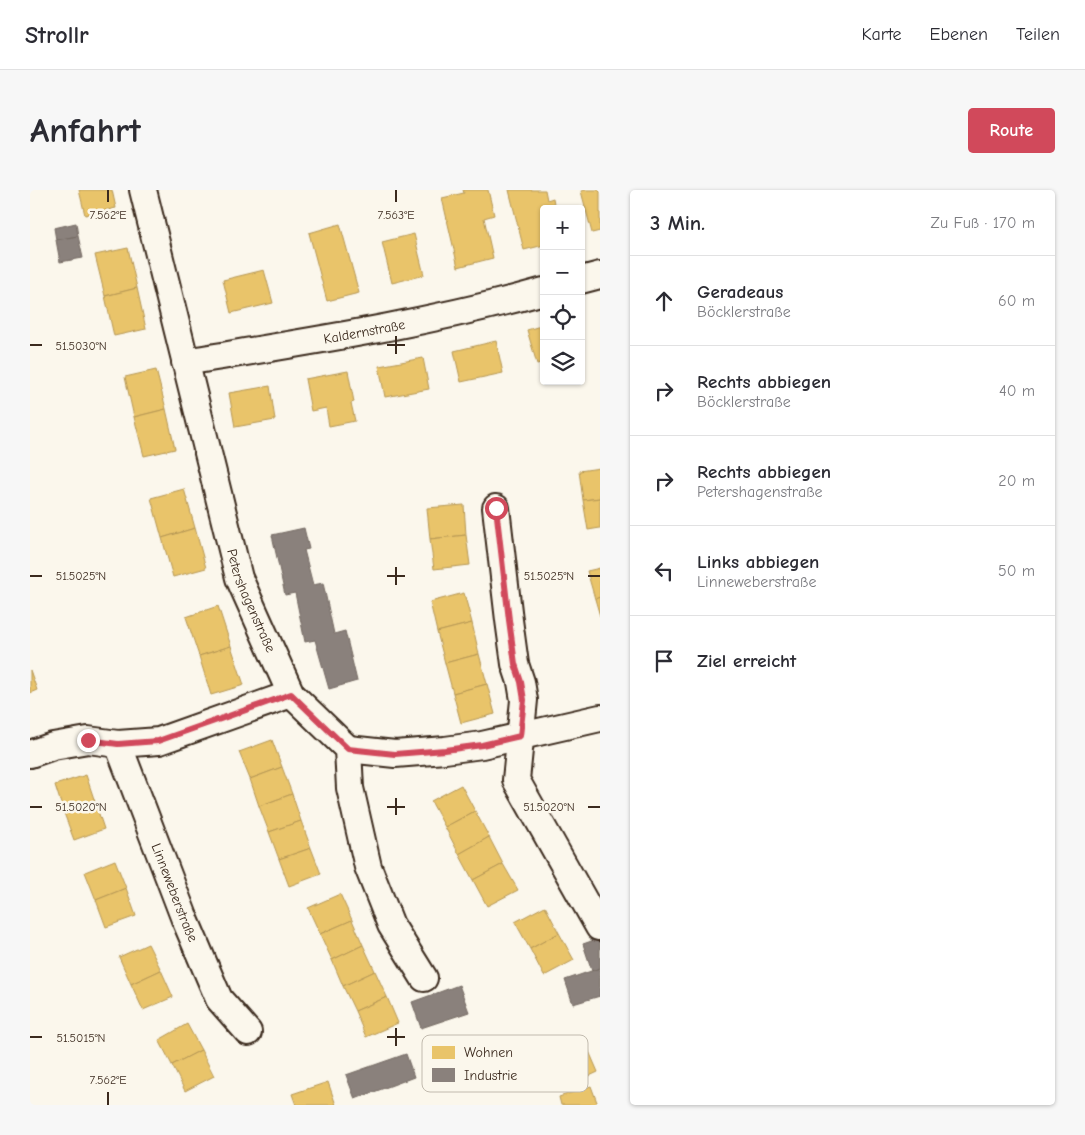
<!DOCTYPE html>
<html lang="de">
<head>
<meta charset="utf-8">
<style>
	:root { --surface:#fff; --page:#f7f7f7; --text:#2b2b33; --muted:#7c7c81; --line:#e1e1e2; --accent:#d1495b }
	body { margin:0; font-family:"Comic Neue",sans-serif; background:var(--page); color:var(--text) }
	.controls { position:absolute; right:15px; top:15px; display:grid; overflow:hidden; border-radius:5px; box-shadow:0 1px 4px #0004 }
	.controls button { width:45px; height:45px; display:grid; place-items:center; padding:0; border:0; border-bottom:1px solid var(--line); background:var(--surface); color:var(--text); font:25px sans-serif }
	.stop { position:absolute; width:15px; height:15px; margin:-11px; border:4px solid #d1495b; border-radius:50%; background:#fff }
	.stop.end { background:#d1495b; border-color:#fff; box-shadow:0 1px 5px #0008 }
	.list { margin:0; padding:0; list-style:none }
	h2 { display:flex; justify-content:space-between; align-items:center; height:65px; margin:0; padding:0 20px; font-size:21px }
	h2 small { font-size:16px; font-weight:400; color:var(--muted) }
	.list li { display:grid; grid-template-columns:32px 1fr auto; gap:15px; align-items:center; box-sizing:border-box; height:90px; padding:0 20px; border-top:1px solid var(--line) }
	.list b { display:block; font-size:19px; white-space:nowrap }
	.list p { margin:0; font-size:16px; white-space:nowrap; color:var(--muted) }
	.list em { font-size:16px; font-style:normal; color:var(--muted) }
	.icon { flex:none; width:28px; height:28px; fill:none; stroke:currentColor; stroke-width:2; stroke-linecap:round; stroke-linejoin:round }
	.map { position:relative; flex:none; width:570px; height:915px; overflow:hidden; border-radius:5px }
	header { display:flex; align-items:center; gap:30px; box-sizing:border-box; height:70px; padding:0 25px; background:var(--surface); border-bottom:1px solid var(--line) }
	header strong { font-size:24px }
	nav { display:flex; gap:28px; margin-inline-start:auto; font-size:18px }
	.intro { display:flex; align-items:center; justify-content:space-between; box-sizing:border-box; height:120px; padding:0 30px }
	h1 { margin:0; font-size:35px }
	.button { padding:12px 22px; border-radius:5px; background:var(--accent); color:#fff; font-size:18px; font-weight:700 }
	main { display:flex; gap:30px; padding:0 30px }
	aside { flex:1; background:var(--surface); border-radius:5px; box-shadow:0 1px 4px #0004 }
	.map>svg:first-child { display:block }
</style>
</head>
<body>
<header>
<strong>Strollr</strong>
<nav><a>Karte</a><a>Ebenen</a><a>Teilen</a></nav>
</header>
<div class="intro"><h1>Anfahrt</h1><a class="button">Route</a></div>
<main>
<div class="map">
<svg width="570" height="915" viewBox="0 0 570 915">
	<rect width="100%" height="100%" fill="#fbf7ec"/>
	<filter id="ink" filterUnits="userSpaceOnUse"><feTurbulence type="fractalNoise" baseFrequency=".02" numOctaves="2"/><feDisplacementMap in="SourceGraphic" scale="10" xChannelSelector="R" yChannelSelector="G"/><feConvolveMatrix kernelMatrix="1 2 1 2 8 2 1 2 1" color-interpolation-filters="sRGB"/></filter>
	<g filter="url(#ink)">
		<g fill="#e9c46a" stroke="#b59653">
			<polygon points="49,0 82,0 86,18 55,25"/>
			<polygon points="433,0 458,0 464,25 454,28 463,68 428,77 412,8 434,3"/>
			<polygon points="479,0 515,0 517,10 523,8 525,19 514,19 514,55 494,60"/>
			<polygon points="556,0 570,0 570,41 562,43 551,1"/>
			<polygon points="310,34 329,103 297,111 279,43"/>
			<polygon points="384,44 394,85 362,93 352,52"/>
			<polygon points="98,58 107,98 75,106 65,65"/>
			<polygon points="234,80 243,113 201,123 193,90"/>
			<polygon points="107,98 116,139 84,146 75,106"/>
			<polygon points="514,135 514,172 507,174 497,140"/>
			<polygon points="466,151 473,183 431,192 424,161"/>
			<polygon points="393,168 399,199 355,207 349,176"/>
			<polygon points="126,180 136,219 104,227 95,187"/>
			<polygon points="318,181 324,212 321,213 325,231 299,236 296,218 281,221 275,189"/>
			<polygon points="240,196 245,230 205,237 199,203"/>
			<polygon points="136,219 145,259 114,266 104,227"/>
			<polygon points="570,278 570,308 553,310 549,281"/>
			<polygon points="154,299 165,338 132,348 121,308"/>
			<polygon points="570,308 570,338 558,340 553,310"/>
			<polygon points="434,315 436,345 400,349 397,318"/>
			<polygon points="165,338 176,378 143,387 132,348"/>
			<polygon points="436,345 440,375 404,379 400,349"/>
			<polygon points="570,378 570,407 565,409 557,381"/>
			<polygon points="434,403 442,433 407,442 400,412"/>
			<polygon points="570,407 570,426 565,409"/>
			<polygon points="188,416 201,456 169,466 156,427"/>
			<polygon points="442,433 449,464 415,473 407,442"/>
			<polygon points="201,456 214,495 181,505 169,466"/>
			<polygon points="449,464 457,494 423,503 415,473"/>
			<polygon points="0,480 7,500 0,503"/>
			<polygon points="457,494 465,524 431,533 423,503"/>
			<polygon points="242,550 252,577 220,589 209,562"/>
			<polygon points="252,577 262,604 229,616 220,589"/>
			<polygon points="56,585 65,612 34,623 25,595"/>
			<polygon points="431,595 445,621 415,637 401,611"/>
			<polygon points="262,604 271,631 239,642 229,616"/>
			<polygon points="65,612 74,639 44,650 34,623"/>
			<polygon points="445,621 459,647 429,664 415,637"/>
			<polygon points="271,631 281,658 249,669 239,642"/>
			<polygon points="459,647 473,674 443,690 429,664"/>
			<polygon points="281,658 291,684 259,696 249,669"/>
			<polygon points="85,670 96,698 66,710 55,682"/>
			<polygon points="473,674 488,700 457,716 443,690"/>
			<polygon points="96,698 106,726 76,737 66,710"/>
			<polygon points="310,704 322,730 290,744 278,718"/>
			<polygon points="515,716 529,743 500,759 485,732"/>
			<polygon points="322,730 333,755 302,770 290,744"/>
			<polygon points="529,743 544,770 514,786 500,759"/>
			<polygon points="118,754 131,780 101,794 89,767"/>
			<polygon points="333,755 345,781 313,796 302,770"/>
			<polygon points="131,780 143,807 113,820 101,794"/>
			<polygon points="345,781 357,807 325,821 313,796"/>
			<polygon points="357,807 368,833 336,847 325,821"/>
			<polygon points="157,834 171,860 142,875 129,850"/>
			<polygon points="558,859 568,882 553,889 543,866"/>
			<polygon points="171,860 184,886 155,901 142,875"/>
			<polygon points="298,892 306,915 266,915 262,904"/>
			<polygon points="561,896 568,915 531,915 529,907"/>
		</g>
		<g fill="#8a817c" stroke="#726760">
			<polygon points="46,33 48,46 26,50 24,38"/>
			<polygon points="48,46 53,68 30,72 26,50"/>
			<polygon points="274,338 279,359 274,360 283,395 293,393 304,444 315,441 327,491 299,499 285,450 275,452 265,403 255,405 242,345"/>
			<polygon points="570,748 570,778 562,781 553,754"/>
			<polygon points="570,778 570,806 543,814 535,790"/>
			<polygon points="429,795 439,822 391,838 382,812"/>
			<polygon points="376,864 384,887 325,909 316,885"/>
		</g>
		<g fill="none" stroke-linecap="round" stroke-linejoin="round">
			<defs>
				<g id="minor">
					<path id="s1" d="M113 0 209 388 261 504 318 559 320 598 338 677 361 735 394 788"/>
					<polyline points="551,90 570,85"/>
					<path id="s2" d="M155 172C275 152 396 134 514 101"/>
					<polyline points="466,318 479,430 485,474 491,492 494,510 486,590 569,737"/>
					<path id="s3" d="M88 554 154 727 189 809 218 842"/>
					<polyline points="318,559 365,564 415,560 452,555 570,528"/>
					<polyline points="0,564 23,556 58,550 88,554 129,551 261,504"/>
				</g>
			</defs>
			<use href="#minor" stroke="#3b2a1e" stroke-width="30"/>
			<use href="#minor" stroke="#fbf7ec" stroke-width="26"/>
		</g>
	</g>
	<g fill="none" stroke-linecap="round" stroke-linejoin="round" filter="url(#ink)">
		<polyline stroke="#d1495b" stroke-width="6" points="58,550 88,554 128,551 261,504 318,559 365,564 415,560 452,555 490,546 494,510 491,492 485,474 479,430 466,318"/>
	</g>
	<path fill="none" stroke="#3b2a1e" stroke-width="2" d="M78 0V12M366 0V12M366 146V164M0 155H12M357 155H375M366 377V395M0 386H12M357 386H375M558 386H570M366 608V625M0 617H12M357 617H375M558 617H570M366 838V856M0 847H12M357 847H375M78 902V915"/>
	<g text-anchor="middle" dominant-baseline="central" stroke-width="5" stroke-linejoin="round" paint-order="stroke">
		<g font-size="14" fill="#3b2a1e" stroke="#fbf7ec">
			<text stroke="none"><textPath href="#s2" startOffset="182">Kaldernstraße</textPath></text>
			<text stroke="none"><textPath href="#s1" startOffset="425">Petershagenstraße</textPath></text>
			<text stroke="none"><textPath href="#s3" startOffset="159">Linneweberstraße</textPath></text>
		</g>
	</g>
	<rect x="392" y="845" width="166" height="57" rx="8" fill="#fbf7ec" stroke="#c1baae" stroke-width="1"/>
	<rect x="402" y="856" width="23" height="13" fill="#e9c46a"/>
	<rect x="402" y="878" width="23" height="14" fill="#8a817c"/>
	<g font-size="14" fill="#3b2a1e">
		<text x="434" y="867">Wohnen</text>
		<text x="434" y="890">Industrie</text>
	</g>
	<g font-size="12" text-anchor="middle" fill="#3b2a1e" stroke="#fbf7ec" stroke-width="5" stroke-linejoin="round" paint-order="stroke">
		<text x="78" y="29">7.562°E</text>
		<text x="366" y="29">7.563°E</text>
		<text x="51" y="160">51.5030°N</text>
		<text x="51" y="390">51.5025°N</text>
		<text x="519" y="390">51.5025°N</text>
		<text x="51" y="621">51.5020°N</text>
		<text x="519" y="621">51.5020°N</text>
		<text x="51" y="852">51.5015°N</text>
		<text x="78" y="894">7.562°E</text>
	</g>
</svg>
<div class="controls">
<button>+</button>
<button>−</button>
<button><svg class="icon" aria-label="locate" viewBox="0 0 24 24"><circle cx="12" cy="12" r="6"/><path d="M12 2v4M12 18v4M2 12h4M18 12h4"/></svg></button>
<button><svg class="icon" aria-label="layers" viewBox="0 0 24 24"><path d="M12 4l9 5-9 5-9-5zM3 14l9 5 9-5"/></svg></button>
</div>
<div class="stop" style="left:466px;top:318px"></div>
<div class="stop end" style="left:58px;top:550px"></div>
</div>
<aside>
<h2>3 Min.<small>Zu Fuß · 170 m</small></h2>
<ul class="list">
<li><svg class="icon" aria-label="ahead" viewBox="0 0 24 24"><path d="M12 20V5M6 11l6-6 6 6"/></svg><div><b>Geradeaus</b><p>Böcklerstraße</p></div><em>60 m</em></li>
<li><svg class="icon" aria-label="right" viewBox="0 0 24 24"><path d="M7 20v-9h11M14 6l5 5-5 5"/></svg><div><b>Rechts abbiegen</b><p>Böcklerstraße</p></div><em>40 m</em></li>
<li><svg class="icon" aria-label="right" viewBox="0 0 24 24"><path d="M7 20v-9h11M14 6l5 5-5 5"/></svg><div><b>Rechts abbiegen</b><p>Petershagenstraße</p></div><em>20 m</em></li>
<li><svg class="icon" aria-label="left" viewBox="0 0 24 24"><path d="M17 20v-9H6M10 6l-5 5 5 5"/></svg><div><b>Links abbiegen</b><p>Linneweberstraße</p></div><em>50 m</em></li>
<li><svg class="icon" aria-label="arrive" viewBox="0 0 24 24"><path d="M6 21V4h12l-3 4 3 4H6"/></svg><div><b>Ziel erreicht</b></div></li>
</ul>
</aside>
</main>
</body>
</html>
